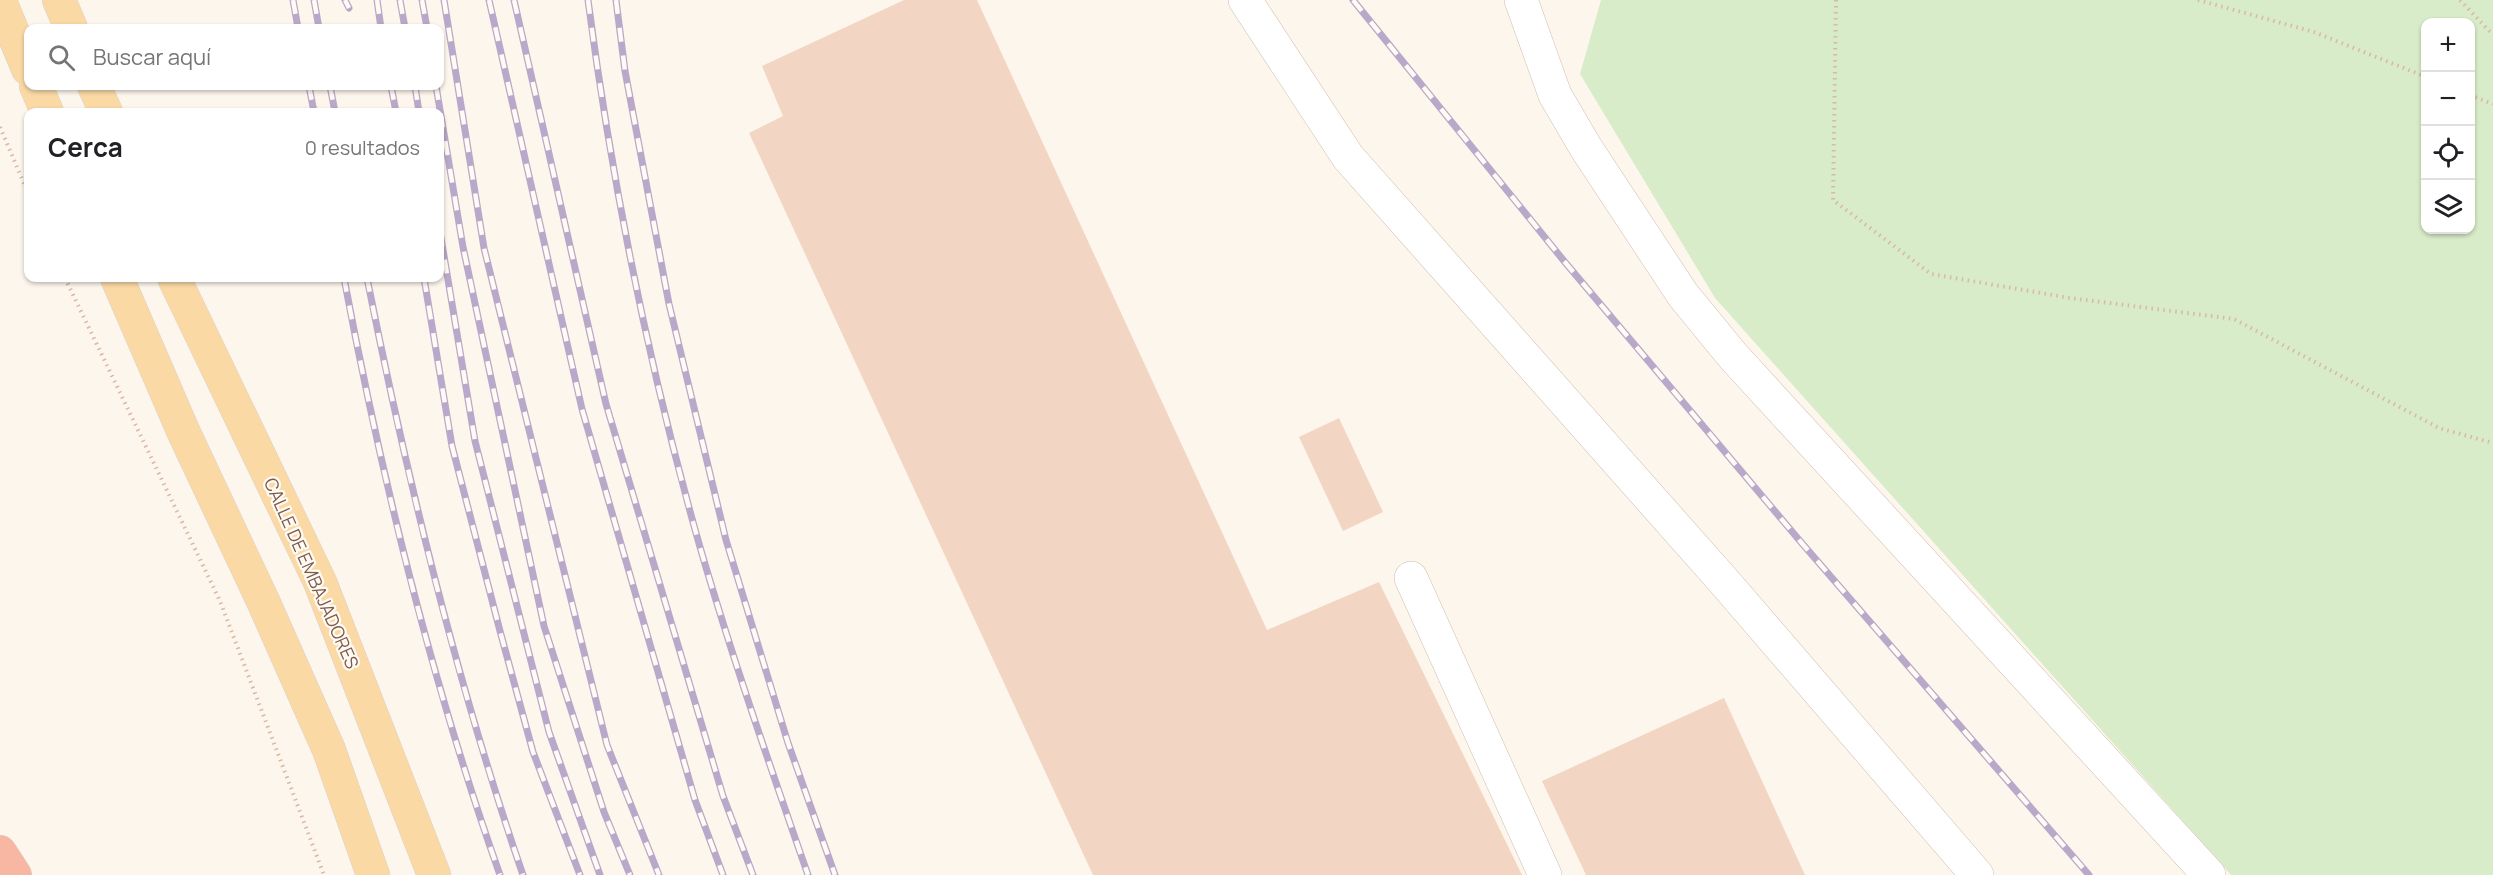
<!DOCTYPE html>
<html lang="es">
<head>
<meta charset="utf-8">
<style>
	:root { --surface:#fff; --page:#f6f6f6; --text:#202124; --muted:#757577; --line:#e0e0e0 }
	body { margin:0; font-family:Manrope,sans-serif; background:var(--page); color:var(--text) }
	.controls { position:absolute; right:18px; top:18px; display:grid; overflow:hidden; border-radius:12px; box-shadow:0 2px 4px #0004 }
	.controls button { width:54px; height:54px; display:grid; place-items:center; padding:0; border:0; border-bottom:2px solid var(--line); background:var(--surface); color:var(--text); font:30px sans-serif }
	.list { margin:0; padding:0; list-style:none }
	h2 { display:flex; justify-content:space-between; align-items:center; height:78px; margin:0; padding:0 24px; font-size:26px }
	h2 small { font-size:20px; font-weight:400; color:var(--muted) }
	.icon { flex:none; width:33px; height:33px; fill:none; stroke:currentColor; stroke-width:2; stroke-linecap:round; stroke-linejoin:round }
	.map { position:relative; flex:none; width:2493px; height:875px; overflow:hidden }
	.search { position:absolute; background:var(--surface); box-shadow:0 2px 4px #0004; left:24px; top:24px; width:420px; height:66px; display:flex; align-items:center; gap:15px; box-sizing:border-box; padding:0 21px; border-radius:12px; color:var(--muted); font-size:22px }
	.panel { position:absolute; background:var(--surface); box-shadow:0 2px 4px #0004; left:24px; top:108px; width:420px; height:174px; border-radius:12px }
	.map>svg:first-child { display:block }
</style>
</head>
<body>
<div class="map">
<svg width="2493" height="875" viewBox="0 0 2493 875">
	<rect width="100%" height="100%" fill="#fdf6ec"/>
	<path fill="#d8ecc9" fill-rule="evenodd" d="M1601 0H2493V875H2231L1715 298 1580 74ZM2426 22H2470V230H2426Z"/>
	<g fill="#f3d5c3">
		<polygon points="904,0 977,0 1267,630 1379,582 1522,875 1093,875 749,133 783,116 762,66"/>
		<polygon points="1339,418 1383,512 1343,531 1299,437"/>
		<polygon points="1724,698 1805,875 1586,875 1542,781"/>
	</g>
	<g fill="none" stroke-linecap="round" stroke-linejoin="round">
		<defs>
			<g id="minor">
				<polyline points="1245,0 1348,157 1728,586 1977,875"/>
				<polyline points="1521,0 1555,95 1586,148 1683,295 1733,356 2209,875"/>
				<polyline points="1411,578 1545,875"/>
			</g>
			<g id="major">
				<polyline points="59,0 71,28"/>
				<polyline points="0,1 28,69"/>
				<polyline points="36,86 47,112"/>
				<polyline points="94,86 106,112"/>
				<polyline points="117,278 184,433 263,601 329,750 373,875"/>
				<polyline points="174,278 320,582 434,875"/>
			</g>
			<polyline id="highway" points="0,852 15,875"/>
		</defs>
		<use href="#minor" stroke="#d1beb0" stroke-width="34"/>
		<use href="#major" stroke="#dad1cd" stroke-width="34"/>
		<use href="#highway" stroke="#dad1cd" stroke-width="34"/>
		<g stroke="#d9b8a5" stroke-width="4" stroke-dasharray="1.5 4.5" stroke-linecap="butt">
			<polyline points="1836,0 1833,200 1931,274 2070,298 2234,319 2439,428 2493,443"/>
			<polyline points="2198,0 2314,32 2426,77"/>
			<polyline points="2460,0 2493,35"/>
			<polyline points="2470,95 2493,104"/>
			<polyline points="0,127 28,193"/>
			<polyline points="65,278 220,601 324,875"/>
		</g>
		<use href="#minor" stroke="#fff" stroke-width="33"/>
		<use href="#major" stroke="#fbd9a5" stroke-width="33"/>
		<use href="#highway" stroke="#f7b7a3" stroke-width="33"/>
		<defs>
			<g id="rail">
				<polyline points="293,0 298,28"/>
				<polyline points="314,0 319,28"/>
				<polyline points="345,0 349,8"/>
				<polyline points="377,0 381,28"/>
				<polyline points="400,0 405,28"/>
				<polyline points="422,0 427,28"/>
				<polyline points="444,0 484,248 607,745 659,875"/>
				<polyline points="489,0 582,409 695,800 723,875"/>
				<polyline points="514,0 606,404 723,796 753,875"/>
				<path d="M588 0C612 184 649 368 700 547 732 657 770 766 808 875"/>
				<polyline points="616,0 625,71 669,304 726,540 788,743 835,875"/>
				<polyline points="1353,0 1564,261 1800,541 2089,875"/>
				<polyline points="309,86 314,112"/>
				<polyline points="330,86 335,112"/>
				<polyline points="391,86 396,112"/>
				<polyline points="415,86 419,112"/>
				<polyline points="436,86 463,247 544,626 604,812 630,875"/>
				<polyline points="440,232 475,441 549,732 600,875"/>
				<path d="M344 278C382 480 431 681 500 875"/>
				<path d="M367 278C407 479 456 681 523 875"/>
				<polyline points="424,278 452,446 500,631 533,752 580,875"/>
			</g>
		</defs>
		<use href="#rail" stroke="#b9a8c9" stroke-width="7"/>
		<use href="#rail" stroke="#fffaf3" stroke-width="4.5" stroke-dasharray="14" stroke-linecap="butt"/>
	</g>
	<g text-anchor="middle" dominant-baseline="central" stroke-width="4.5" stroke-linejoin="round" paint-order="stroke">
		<g font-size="18" fill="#7a5c4d" stroke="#fffaf3">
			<text transform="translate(312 573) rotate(66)">CALLE DE EMBAJADORES</text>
		</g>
	</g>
</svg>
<div class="controls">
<button>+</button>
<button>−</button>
<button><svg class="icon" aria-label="locate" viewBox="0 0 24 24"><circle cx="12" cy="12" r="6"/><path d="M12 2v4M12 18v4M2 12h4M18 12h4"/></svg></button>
<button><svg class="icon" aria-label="layers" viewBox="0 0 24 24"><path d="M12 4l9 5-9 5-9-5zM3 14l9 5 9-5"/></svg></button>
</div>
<div class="search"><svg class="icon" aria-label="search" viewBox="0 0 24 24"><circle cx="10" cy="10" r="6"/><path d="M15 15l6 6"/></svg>Buscar aquí</div>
<section class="panel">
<h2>Cerca<small>0 resultados</small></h2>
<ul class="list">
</ul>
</section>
</div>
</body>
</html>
